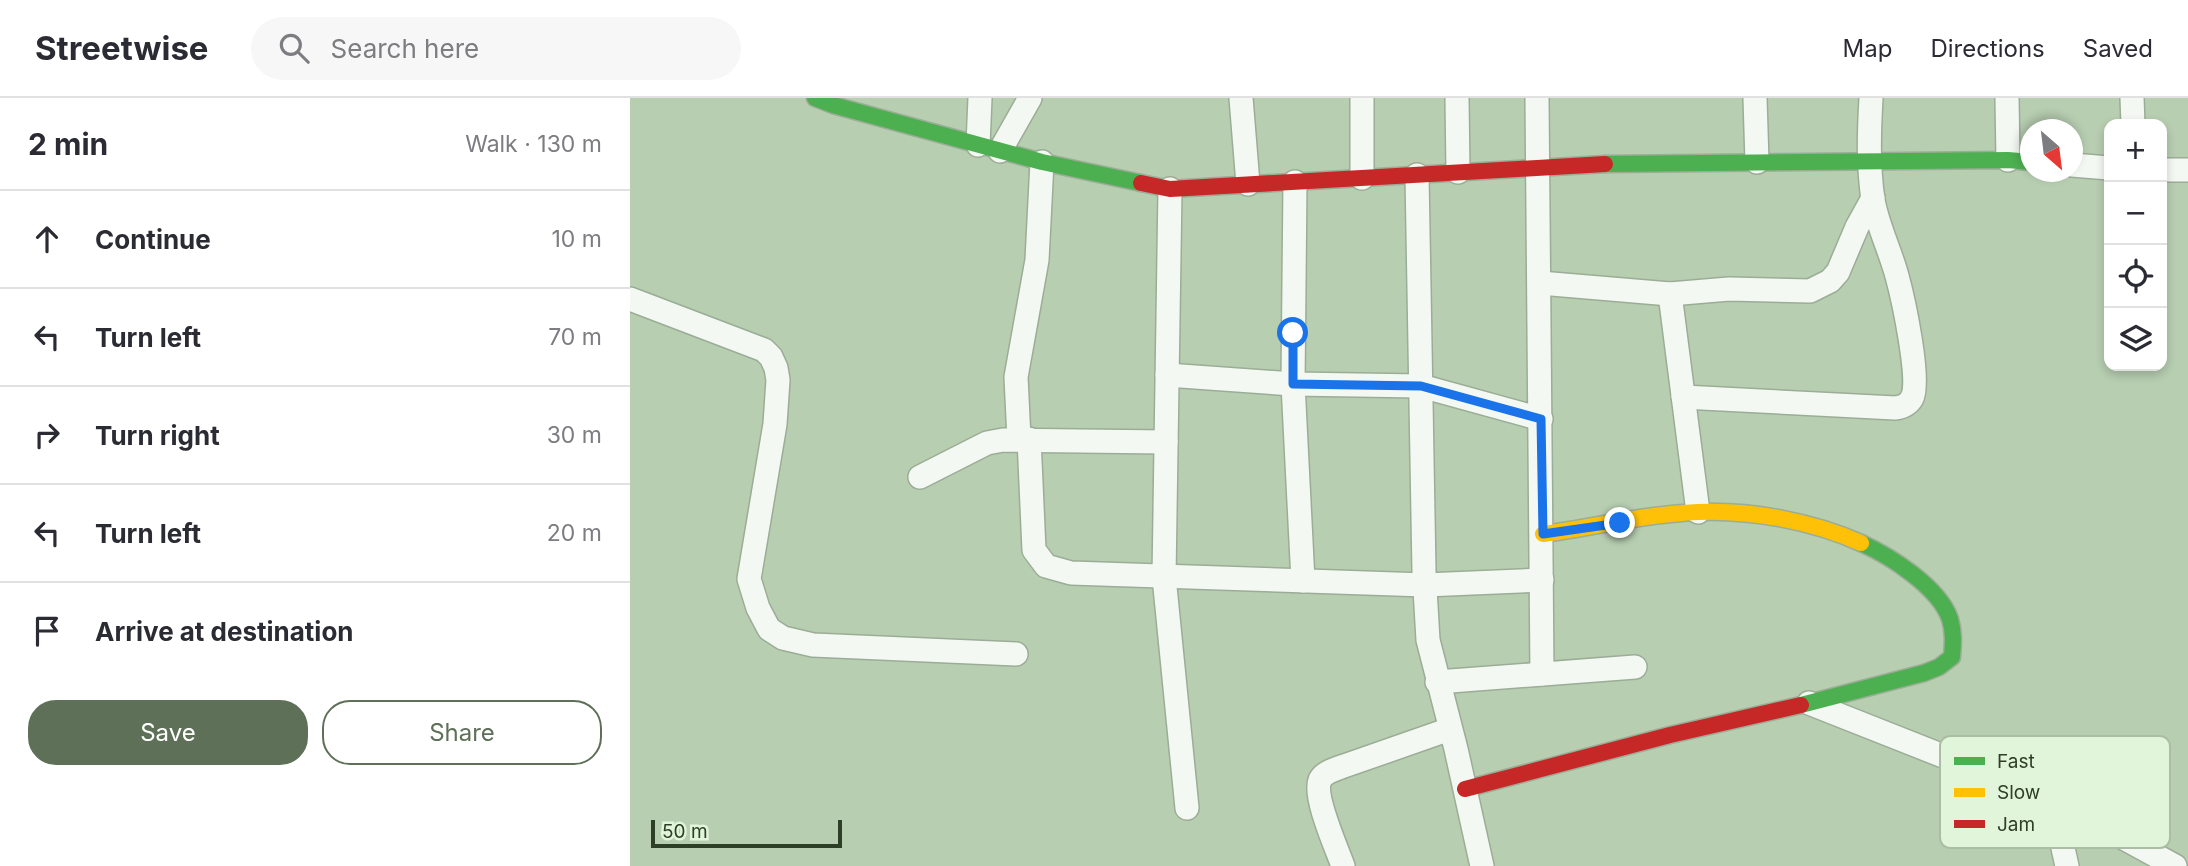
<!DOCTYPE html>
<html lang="en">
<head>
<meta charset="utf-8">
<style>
	:root { --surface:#fff; --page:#f7f7f7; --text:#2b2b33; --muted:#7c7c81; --line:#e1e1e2; --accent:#5e7158 }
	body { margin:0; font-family:Inter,sans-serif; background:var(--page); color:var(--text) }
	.controls { position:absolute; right:21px; top:21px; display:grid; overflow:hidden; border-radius:14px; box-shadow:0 4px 10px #0003 }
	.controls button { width:63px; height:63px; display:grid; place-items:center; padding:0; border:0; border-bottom:2px solid var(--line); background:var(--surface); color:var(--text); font:35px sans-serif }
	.compass { position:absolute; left:1390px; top:21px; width:63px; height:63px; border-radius:50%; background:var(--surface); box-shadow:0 4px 10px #0003; rotate:152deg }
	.scale { position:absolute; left:21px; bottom:18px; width:191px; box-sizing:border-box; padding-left:7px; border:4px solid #2e3f28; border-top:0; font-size:19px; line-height:24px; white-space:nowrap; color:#2e3f28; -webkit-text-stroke:5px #e0f5d9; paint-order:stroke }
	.stop { position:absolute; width:21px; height:21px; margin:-16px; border:5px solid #1a73e8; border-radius:50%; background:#fff }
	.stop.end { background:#1a73e8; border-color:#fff; box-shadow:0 2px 7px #0008 }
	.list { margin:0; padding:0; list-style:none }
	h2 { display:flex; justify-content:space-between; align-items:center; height:91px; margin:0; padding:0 28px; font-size:30px }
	h2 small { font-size:23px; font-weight:400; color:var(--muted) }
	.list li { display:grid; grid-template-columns:46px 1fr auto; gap:21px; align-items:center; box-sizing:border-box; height:98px; padding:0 28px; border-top:2px solid var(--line) }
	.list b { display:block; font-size:26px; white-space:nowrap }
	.list em { font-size:23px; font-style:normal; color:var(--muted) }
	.actions { display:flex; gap:14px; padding:21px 28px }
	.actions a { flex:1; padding:16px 0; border:2px solid var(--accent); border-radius:28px; text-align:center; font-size:24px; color:var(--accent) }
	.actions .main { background:var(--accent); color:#fff }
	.icon { flex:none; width:38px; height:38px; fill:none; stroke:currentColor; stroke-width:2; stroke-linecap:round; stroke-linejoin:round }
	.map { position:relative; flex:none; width:1558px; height:768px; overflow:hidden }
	header { display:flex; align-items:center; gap:42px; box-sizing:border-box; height:98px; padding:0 35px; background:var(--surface); border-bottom:2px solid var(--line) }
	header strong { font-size:33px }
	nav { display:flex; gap:38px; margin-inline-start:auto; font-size:24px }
	.search { width:490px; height:63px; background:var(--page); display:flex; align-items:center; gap:18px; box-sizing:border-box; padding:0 24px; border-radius:38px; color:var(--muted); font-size:26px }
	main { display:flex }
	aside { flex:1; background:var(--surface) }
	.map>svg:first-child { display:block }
</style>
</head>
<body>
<header>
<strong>Streetwise</strong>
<div class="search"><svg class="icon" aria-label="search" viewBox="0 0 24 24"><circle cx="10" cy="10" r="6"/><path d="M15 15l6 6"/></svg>Search here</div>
<nav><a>Map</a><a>Directions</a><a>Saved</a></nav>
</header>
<main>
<aside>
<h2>2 min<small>Walk · 130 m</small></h2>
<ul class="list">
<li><svg class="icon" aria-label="ahead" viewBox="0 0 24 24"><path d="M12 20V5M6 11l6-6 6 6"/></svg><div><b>Continue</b></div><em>10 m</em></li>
<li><svg class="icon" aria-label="left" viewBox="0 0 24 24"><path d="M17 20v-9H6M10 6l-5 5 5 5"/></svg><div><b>Turn left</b></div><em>70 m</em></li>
<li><svg class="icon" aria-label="right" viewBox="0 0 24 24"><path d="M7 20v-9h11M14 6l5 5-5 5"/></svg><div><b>Turn right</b></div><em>30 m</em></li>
<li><svg class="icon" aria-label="left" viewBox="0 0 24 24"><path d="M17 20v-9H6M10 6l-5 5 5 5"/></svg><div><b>Turn left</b></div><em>20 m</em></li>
<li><svg class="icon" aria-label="arrive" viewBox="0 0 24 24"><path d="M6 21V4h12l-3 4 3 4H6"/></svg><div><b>Arrive at destination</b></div></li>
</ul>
<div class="actions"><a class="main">Save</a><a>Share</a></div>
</aside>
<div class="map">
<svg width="1558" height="768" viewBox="0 0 1558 768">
	<rect width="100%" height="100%" fill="#b7ceb1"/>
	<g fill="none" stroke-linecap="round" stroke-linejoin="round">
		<defs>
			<g id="street">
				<polyline points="611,0 618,86"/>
				<polyline points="827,0 828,74"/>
				<polyline points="907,0 912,576"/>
				<polyline points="1125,0 1127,64"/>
				<polyline points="1377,0 1378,62"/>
				<polyline points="1502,0 1503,26"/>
				<polyline points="348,47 350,0"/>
				<polyline points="370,53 400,0"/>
				<polyline points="1442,67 1479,70"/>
				<polyline points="1532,72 1558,72"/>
				<polyline points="787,77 794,474 798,542 826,651 852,768"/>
				<polyline points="732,80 732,0"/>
				<polyline points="665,84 663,286 673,483"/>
				<polyline points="540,91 534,479 557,710"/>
				<polyline points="910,185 1040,196 1099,191 1180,193 1200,183 1208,174 1227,129 1243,100"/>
				<polyline points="1040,196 1068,414"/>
				<polyline points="0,201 134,252 141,259 146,270 148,282 145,326 119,481 128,510 139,531 153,540 183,547 386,556"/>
				<polyline points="537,277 663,286 791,288 911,321"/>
				<path d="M1053 299 1265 310C1273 309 1278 307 1282 300 1291 282 1273 200 1267 178 1260 152 1248 129 1243 102 1238 67 1239 35 1241 0"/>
				<polyline points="389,341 386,279 407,162 412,64"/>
				<polyline points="399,341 404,452 416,468 441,475 795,487 912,482"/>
				<polyline points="290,379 357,345 373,342 536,344"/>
				<polyline points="807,584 1005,569"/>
				<polyline points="1179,605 1422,701 1545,768"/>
				<polyline points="1422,701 1437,768"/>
				<path d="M713 768C707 751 683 698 690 682 694 674 706 671 714 668L820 631"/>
			</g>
			<g id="fast">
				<polyline points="185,0 203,7 412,64 511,85"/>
				<polyline points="975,66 1378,62 1400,64"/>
				<path d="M1171 607 1294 575 1309 569 1322 559C1323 546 1324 534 1320 521 1309 489 1260 458 1231 445"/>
			</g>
			<path id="slow" d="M913 436C964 429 1016 416 1068 414 1121 412 1182 423 1231 445"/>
			<g id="jam">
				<polyline points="511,85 540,91 975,66"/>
				<polyline points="835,691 1040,637 1171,607"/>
			</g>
		</defs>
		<use href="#street" stroke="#9bad96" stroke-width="26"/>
		<use href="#fast" stroke="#9bad96" stroke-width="19"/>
		<use href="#slow" stroke="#9bad96" stroke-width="19"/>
		<use href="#jam" stroke="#9bad96" stroke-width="19"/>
		<use href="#street" stroke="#f4f8f3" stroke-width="23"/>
		<use href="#fast" stroke="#4caf50" stroke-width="16"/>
		<use href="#slow" stroke="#ffc107" stroke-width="16"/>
		<use href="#jam" stroke="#c62828" stroke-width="16"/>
	</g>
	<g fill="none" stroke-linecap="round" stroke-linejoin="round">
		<polyline stroke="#1a73e8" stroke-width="9" points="663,235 663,286 791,288 911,321 913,436 990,425"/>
	</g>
	<rect x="1310" y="638" width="230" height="112" rx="10" fill="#e0f5d9" stroke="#abbea4" stroke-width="2"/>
	<rect x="1324" y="659" width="31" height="8" fill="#4caf50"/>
	<rect x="1324" y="690" width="31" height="9" fill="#ffc107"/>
	<rect x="1324" y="722" width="31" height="8" fill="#c62828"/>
	<g font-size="19" fill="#2e3f28">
		<text x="1367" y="670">Fast</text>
		<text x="1367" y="701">Slow</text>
		<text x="1367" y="733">Jam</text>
	</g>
</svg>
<div class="controls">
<button>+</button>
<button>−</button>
<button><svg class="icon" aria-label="locate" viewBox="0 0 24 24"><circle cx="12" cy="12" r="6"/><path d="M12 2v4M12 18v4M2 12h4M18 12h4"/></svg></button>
<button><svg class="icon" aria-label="layers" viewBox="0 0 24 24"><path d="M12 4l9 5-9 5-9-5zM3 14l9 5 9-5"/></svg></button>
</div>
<svg class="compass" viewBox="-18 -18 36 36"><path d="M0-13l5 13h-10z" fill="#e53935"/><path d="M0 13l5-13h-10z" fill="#7c7c81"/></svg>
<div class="scale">50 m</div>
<div class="stop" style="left:663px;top:235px"></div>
<div class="stop end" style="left:990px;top:425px"></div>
</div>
</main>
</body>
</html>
